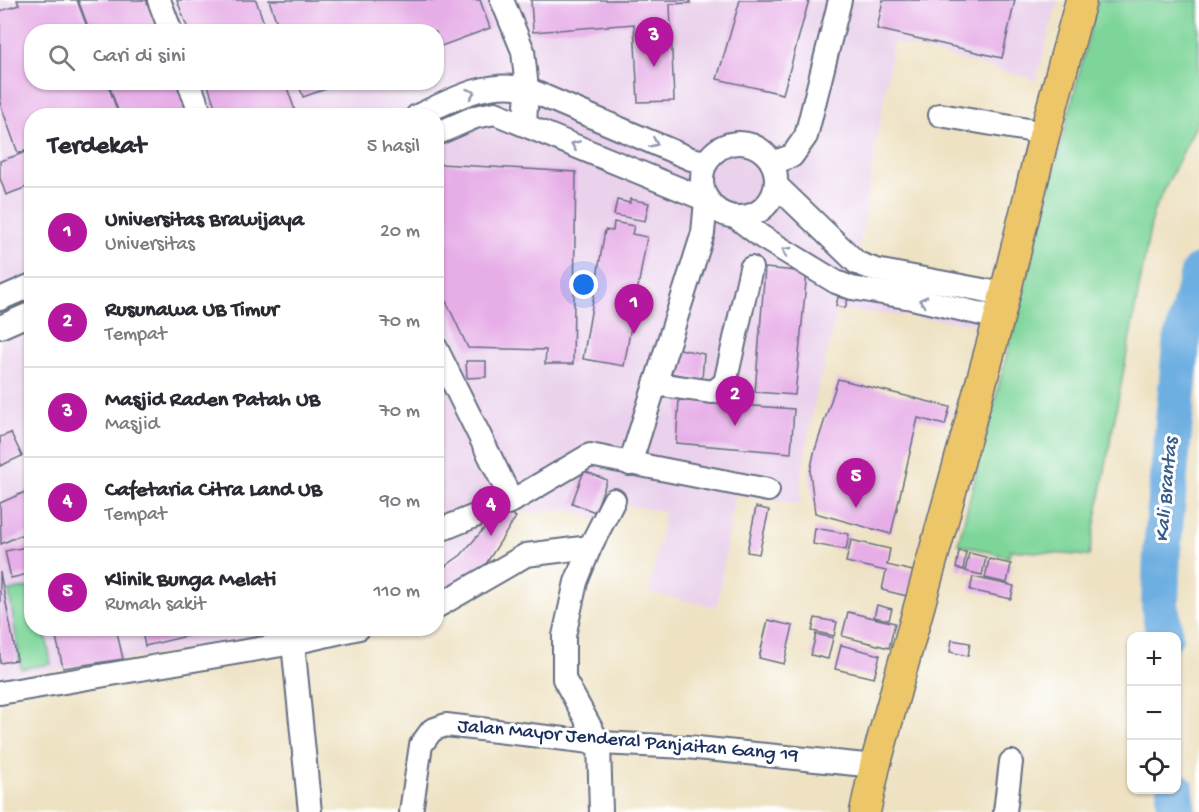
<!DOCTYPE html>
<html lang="id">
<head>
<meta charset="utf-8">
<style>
	:root { --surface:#fff; --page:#f7f7f7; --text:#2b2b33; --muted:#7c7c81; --line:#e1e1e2; --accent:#b5179e }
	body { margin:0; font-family:"Gochi Hand",sans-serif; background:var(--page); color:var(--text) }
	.controls { position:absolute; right:18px; bottom:18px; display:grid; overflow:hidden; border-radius:12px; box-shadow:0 2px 4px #0004 }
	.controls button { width:54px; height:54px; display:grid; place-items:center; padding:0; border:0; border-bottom:2px solid var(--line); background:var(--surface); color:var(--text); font:30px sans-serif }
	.you { position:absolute; left:584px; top:285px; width:21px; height:21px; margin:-15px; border:4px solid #fff; border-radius:50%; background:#1a73e8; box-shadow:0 0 0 9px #1a73e833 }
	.badge { display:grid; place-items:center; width:39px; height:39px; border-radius:50%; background:var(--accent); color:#fff; font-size:20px; font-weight:700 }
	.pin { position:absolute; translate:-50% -50px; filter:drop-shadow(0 2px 3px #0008) }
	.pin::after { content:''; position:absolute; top:32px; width:21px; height:18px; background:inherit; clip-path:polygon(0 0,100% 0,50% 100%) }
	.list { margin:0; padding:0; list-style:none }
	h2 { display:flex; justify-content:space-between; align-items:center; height:78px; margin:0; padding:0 24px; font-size:26px }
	h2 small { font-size:20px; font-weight:400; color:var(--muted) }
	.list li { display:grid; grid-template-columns:39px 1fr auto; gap:18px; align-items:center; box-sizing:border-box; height:90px; padding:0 24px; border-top:2px solid var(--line) }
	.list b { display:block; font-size:22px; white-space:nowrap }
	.list p { margin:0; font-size:20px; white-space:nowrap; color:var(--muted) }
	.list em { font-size:20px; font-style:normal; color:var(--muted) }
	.icon { flex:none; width:33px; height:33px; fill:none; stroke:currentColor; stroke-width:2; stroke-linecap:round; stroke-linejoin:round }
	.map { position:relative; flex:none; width:1199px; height:812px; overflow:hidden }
	.search { position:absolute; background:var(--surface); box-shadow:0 2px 4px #0004; left:24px; top:24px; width:420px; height:66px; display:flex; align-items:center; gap:15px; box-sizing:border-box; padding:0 21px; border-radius:24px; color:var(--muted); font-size:22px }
	.panel { position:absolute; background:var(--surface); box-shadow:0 2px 4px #0004; left:24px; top:108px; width:420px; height:528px; border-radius:24px }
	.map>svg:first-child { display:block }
</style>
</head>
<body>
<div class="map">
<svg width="1199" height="812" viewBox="0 0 1199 812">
	<rect width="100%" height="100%" fill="#fff"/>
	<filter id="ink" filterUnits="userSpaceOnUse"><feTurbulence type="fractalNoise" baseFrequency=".0167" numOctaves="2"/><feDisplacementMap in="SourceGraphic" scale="12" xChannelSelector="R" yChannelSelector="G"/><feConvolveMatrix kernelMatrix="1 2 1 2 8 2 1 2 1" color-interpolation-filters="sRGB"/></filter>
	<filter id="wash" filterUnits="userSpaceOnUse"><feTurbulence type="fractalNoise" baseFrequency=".008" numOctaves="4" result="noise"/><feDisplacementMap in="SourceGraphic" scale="24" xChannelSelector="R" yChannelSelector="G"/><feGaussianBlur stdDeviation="1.35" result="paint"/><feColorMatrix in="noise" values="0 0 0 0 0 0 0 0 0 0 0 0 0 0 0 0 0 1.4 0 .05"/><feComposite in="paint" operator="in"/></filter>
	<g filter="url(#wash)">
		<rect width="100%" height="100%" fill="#eee2c3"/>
		<path fill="#ead1ec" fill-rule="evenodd" d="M0 0H1058L1036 80 893 42 858 256 985 290 980 313 976 324 838 309 816 395 801 476V505L735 494 717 607 649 593 665 512 609 502 596 521 570 510 518 514 484 567 437 601 436 116H32V628L318 629 0 679ZM32 32H436V82H32Z"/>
		<g fill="#7ed59a" stroke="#4c827c" stroke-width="1.5">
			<polygon points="1098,0 1199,0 1199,119 1153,213 1089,556 1010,550 1009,557 958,544"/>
			<polygon points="31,587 32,628 45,629 51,664 21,669 9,591"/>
		</g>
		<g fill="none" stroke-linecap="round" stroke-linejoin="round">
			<g stroke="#6eafe2" stroke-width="38">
				<polyline points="1164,636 1160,604 1162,551 1181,346 1199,273"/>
				<polyline points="1175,790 1176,812"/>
			</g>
		</g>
		<g id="blocks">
			<g fill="#e6ade7">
				<polygon points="17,0 77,0 89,32 32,32 32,82 107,82 119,116 32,116 32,149 18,153 0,103 0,11 19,5"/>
				<polygon points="78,0 147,0 158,32 90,32"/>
				<polygon points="177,0 256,0 267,32 189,32"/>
				<polygon points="269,0 480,0 490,28 436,48 436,32 280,32"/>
				<polygon points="531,0 690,0 690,3 670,4 674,101 638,102 634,24 533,32"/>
				<polygon points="740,0 809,0 783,94 717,79"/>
				<polygon points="883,0 1015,0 1002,58 877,29"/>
				<polygon points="108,82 176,82 188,116 120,116"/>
				<polygon points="207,82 285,82 297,116 218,116"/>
				<polygon points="298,82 343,82 343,83 303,97"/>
				<polygon points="32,150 32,185 6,195 0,178 0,161"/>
				<polygon points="440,164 576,172 573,364 545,364 546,350 468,348 439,286"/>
				<polygon points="630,199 649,203 645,221 614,215 617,200 630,203"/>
				<polygon points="614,222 634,226 632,234 647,237 624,366 583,359 605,230 613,231"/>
				<polygon points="765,268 807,272 795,395 755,392"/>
				<polygon points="838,297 848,299 845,308 836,306"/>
				<polygon points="675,348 704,354 702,379 669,373"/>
				<polygon points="466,361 486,361 486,377 467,378"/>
				<polygon points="838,379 950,407 945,425 918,418 891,534 815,513 810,472 814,453"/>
				<polygon points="679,400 794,409 791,453 676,443"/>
				<polygon points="11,433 22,456 0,466 0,437"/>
				<polygon points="584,471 607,480 595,512 572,503"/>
				<polygon points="32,489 32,530 1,544 0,503"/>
				<polygon points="756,507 769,510 759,554 747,552"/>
				<polygon points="502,508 516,517 484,567 436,601 436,573 461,555"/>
				<polygon points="815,528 849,534 846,550 813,544"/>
				<polygon points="851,540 890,549 887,565 913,571 907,596 882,590 886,571 846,562"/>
				<polygon points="32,546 32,573 11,578 5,551"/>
				<polygon points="959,551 966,552 963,570 956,568"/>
				<polygon points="969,553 986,557 982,575 965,571"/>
				<polygon points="989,559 1011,564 1007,583 985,578"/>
				<polygon points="0,572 17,660 0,663"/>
				<polygon points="973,577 1014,586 1011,599 970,590"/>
				<polygon points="877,605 892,609 889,620 874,617"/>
				<polygon points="848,612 895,623 889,648 842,636"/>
				<polygon points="815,618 837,622 834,636 812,631"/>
				<polygon points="768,620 793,626 784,664 759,658"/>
				<polygon points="54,628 116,628 123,659 63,668"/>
				<polygon points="141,628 216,628 216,629 145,646"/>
				<polygon points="816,634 833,638 828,659 811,655"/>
				<polygon points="952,640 970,643 968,656 950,652"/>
				<polygon points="841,645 880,655 874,678 835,669"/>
			</g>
		</g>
	</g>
	<g filter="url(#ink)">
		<use href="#blocks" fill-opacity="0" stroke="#656e81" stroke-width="1.5"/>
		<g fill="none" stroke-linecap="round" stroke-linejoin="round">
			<defs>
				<g id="minor">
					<polyline points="159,0 171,32"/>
					<polyline points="502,0 523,51 527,89 525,124"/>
					<polyline points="189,82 201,116"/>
					<polyline points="940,115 1028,130 1044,136"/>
					<path d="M417 116C452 100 488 79 527 89L691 159 707 162"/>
					<polyline points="436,134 475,117 495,113 709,201"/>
					<circle cx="739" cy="180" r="37"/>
					<polyline points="772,163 792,156 806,136 840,0"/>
					<polyline points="776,185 857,263 876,270 1004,294"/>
					<polyline points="737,218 762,237 836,282 852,288 912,298 999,318"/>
					<polyline points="0,299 32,285"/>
					<polyline points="0,327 32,313"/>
					<polyline points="436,348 512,501"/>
					<polyline points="655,384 713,392 725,383 751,268"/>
					<polyline points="630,464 703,233 706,201"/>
					<polyline points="436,529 445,528 512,501 590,455 768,490"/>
					<polyline points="436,607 526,555 590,547"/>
					<polyline points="293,643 310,812"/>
					<polyline points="0,693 293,643 359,628"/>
					<polyline points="411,812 421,745 432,730 446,725 599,743 687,747 875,766"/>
					<polyline points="601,812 599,743 564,679 564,636 576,582 590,547 614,500"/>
					<polyline points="1005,812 1011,762"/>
				</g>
				<polyline id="major" points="865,812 875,766 999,318 1044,136 1081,0"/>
			</defs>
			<use href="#minor" stroke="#656e81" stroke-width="26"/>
			<use href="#major" stroke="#656e81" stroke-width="33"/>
			<use href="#minor" stroke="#fff" stroke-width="22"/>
			<use href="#major" stroke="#ecc669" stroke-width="30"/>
		</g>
		<defs><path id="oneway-chevron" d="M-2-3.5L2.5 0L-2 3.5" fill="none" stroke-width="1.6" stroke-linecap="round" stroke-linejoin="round" transform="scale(1.5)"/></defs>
		<g stroke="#8d97ae">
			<use href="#oneway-chevron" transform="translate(471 93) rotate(-19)"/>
			<use href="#oneway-chevron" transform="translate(654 143) rotate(23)"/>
			<use href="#oneway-chevron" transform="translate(575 145) rotate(-157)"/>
			<use href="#oneway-chevron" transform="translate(786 251) rotate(-150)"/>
			<use href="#oneway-chevron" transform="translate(923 301) rotate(-167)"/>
		</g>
	</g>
	<g text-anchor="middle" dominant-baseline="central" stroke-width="6" stroke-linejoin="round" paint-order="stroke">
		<g font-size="20" fill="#1b2f5e" stroke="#fff">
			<text transform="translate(628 742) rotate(5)">Jalan Mayor Jenderal Panjaitan Gang 19</text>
		</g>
		<g font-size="21" font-style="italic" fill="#385c8c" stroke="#fff">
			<text transform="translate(1168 490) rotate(-85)">Kali Brantas</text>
		</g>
	</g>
</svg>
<div class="controls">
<button>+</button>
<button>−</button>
<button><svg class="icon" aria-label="locate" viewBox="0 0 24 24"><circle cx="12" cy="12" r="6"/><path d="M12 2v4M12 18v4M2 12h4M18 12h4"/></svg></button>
</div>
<div class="you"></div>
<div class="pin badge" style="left:634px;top:334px">1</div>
<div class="pin badge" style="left:735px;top:426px">2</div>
<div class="pin badge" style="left:654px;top:67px">3</div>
<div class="pin badge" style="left:491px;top:536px">4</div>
<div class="pin badge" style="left:856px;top:508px">5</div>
<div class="search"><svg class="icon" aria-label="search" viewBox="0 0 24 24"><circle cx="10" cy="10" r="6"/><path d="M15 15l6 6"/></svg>Cari di sini</div>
<section class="panel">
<h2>Terdekat<small>5 hasil</small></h2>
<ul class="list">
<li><span class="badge">1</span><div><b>Universitas Brawijaya</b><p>Universitas</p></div><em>20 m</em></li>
<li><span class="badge">2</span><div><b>Rusunawa UB Timur</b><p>Tempat</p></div><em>70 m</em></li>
<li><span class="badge">3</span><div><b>Masjid Raden Patah UB</b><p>Masjid</p></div><em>70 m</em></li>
<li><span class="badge">4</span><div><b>Cafetaria Citra Land UB</b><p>Tempat</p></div><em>90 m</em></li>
<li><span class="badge">5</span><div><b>Klinik Bunga Melati</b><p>Rumah sakit</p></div><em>110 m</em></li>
</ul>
</section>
</div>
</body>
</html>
